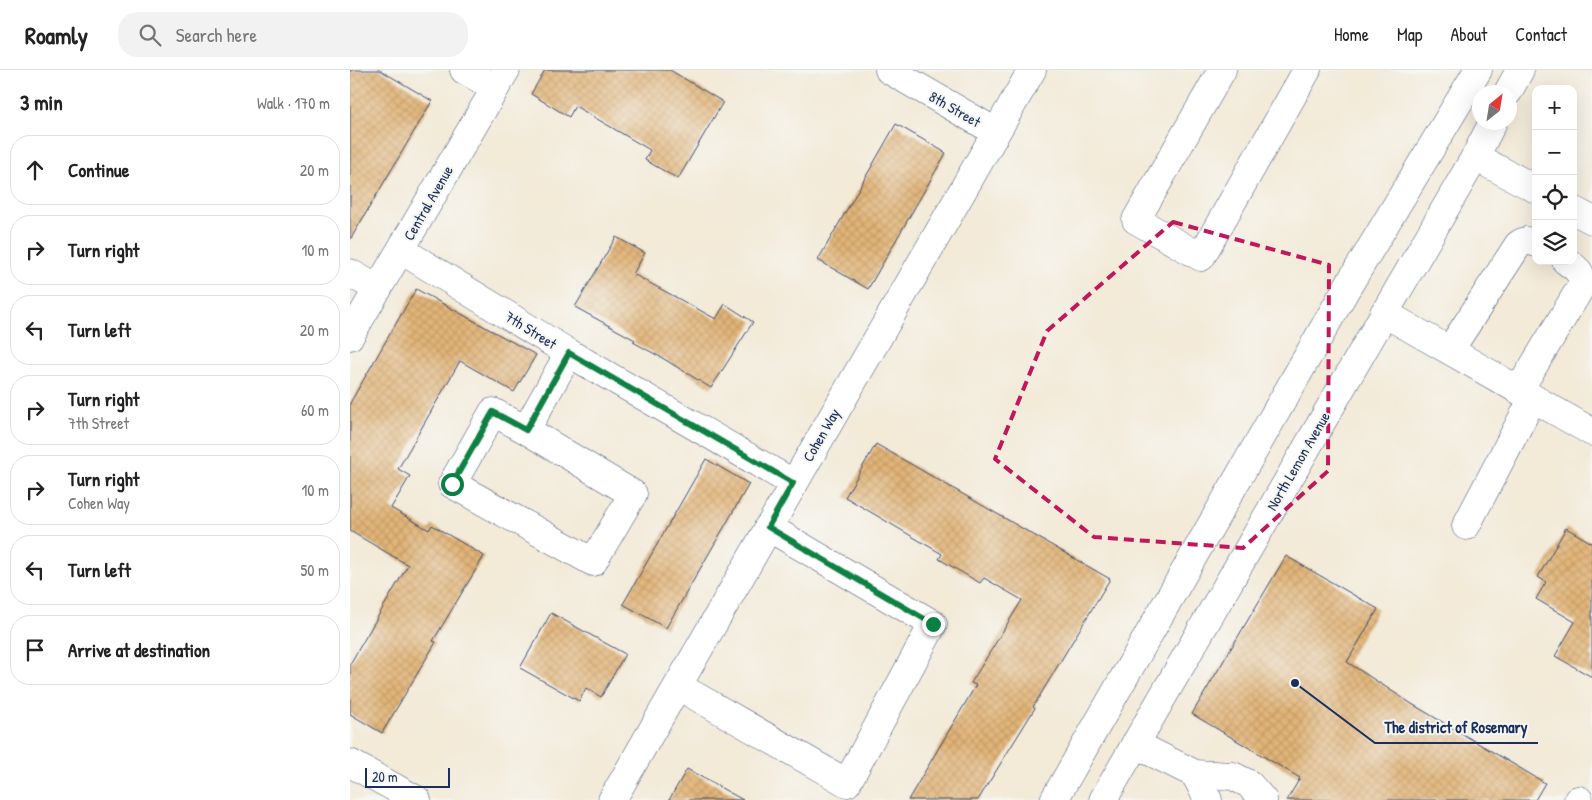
<!DOCTYPE html>
<html lang="en">
<head>
<meta charset="utf-8">
<style>
	:root { --surface:#fff; --page:#f2f2f2; --text:#222; --muted:#767676; --line:#e0e0e0 }
	body { margin:0; font-family:"Patrick Hand",sans-serif; background:var(--page); color:var(--text) }
	.controls { position:absolute; right:15px; top:15px; display:grid; overflow:hidden; border-radius:10px; box-shadow:0 5px 20px #0002 }
	.controls button { width:45px; height:45px; display:grid; place-items:center; padding:0; border:0; border-bottom:1px solid var(--line); background:var(--surface); color:var(--text); font:25px sans-serif }
	.compass { position:absolute; left:1122px; top:15px; width:45px; height:45px; border-radius:50%; background:var(--surface); box-shadow:0 5px 20px #0002; rotate:30deg }
	.scale { position:absolute; left:15px; bottom:12px; width:85px; box-sizing:border-box; padding-left:5px; border:2px solid #1b2f5e; border-top:0; font-size:14px; line-height:18px; white-space:nowrap; color:#1b2f5e; -webkit-text-stroke:4px #f6f6f2; paint-order:stroke }
	.stop { position:absolute; width:15px; height:15px; margin:-11px; border:4px solid #0b8043; border-radius:50%; background:#fff }
	.stop.end { background:#0b8043; border-color:#fff; box-shadow:0 1px 5px #0008 }
	.list { margin:0; padding:0; list-style:none }
	h2 { display:flex; justify-content:space-between; align-items:center; height:65px; margin:0; padding:0 20px; font-size:21px }
	h2 small { font-size:16px; font-weight:400; color:var(--muted) }
	.list li { display:grid; grid-template-columns:32px 1fr auto; gap:15px; align-items:center; box-sizing:border-box; height:70px; margin:0 10px 10px; padding:0 10px; border:1px solid var(--line); border-radius:20px }
	.list b { display:block; font-size:19px; white-space:nowrap }
	.list p { margin:0; font-size:16px; white-space:nowrap; color:var(--muted) }
	.list em { font-size:16px; font-style:normal; color:var(--muted) }
	.icon { flex:none; width:28px; height:28px; fill:none; stroke:currentColor; stroke-width:2; stroke-linecap:round; stroke-linejoin:round }
	.map { position:relative; flex:none; width:1242px; height:730px; overflow:hidden }
	header { display:flex; align-items:center; gap:30px; box-sizing:border-box; height:70px; padding:0 25px; background:var(--surface); border-bottom:1px solid var(--line) }
	header strong { font-size:24px }
	nav { display:flex; gap:28px; margin-inline-start:auto; font-size:18px }
	.search { width:350px; height:45px; background:var(--page); display:flex; align-items:center; gap:12px; box-sizing:border-box; padding:0 18px; border-radius:20px; color:var(--muted); font-size:19px }
	main { display:flex }
	aside { flex:1; background:var(--surface) }
	.map>svg:first-child { display:block }
</style>
</head>
<body>
<header>
<strong>Roamly</strong>
<div class="search"><svg class="icon" aria-label="search" viewBox="0 0 24 24"><circle cx="10" cy="10" r="6"/><path d="M15 15l6 6"/></svg>Search here</div>
<nav><a>Home</a><a>Map</a><a>About</a><a>Contact</a></nav>
</header>
<main>
<aside>
<h2>3 min<small>Walk · 170 m</small></h2>
<ul class="list">
<li><svg class="icon" aria-label="ahead" viewBox="0 0 24 24"><path d="M12 20V5M6 11l6-6 6 6"/></svg><div><b>Continue</b></div><em>20 m</em></li>
<li><svg class="icon" aria-label="right" viewBox="0 0 24 24"><path d="M7 20v-9h11M14 6l5 5-5 5"/></svg><div><b>Turn right</b></div><em>10 m</em></li>
<li><svg class="icon" aria-label="left" viewBox="0 0 24 24"><path d="M17 20v-9H6M10 6l-5 5 5 5"/></svg><div><b>Turn left</b></div><em>20 m</em></li>
<li><svg class="icon" aria-label="right" viewBox="0 0 24 24"><path d="M7 20v-9h11M14 6l5 5-5 5"/></svg><div><b>Turn right</b><p>7th Street</p></div><em>60 m</em></li>
<li><svg class="icon" aria-label="right" viewBox="0 0 24 24"><path d="M7 20v-9h11M14 6l5 5-5 5"/></svg><div><b>Turn right</b><p>Cohen Way</p></div><em>10 m</em></li>
<li><svg class="icon" aria-label="left" viewBox="0 0 24 24"><path d="M17 20v-9H6M10 6l-5 5 5 5"/></svg><div><b>Turn left</b></div><em>50 m</em></li>
<li><svg class="icon" aria-label="arrive" viewBox="0 0 24 24"><path d="M6 21V4h12l-3 4 3 4H6"/></svg><div><b>Arrive at destination</b></div></li>
</ul>
</aside>
<div class="map">
<svg width="1242" height="730" viewBox="0 0 1242 730">
	<defs>
		<pattern id="building-cross-hatch" width="8" height="8" patternUnits="userSpaceOnUse" patternTransform="scale(1.25)"><rect width="8" height="8" fill="#e2b477"/><path d="M0 0l8 8M0 8l8-8" fill="none" stroke="#c19b69"/></pattern>
	</defs>
	<rect width="100%" height="100%" fill="#f6f6f2"/>
	<filter id="ink" filterUnits="userSpaceOnUse"><feTurbulence type="fractalNoise" baseFrequency=".02" numOctaves="2"/><feDisplacementMap in="SourceGraphic" scale="10" xChannelSelector="R" yChannelSelector="G"/><feConvolveMatrix kernelMatrix="1 2 1 2 8 2 1 2 1" color-interpolation-filters="sRGB"/></filter>
	<filter id="wash" filterUnits="userSpaceOnUse"><feTurbulence type="fractalNoise" baseFrequency=".0096" numOctaves="4" result="noise"/><feDisplacementMap in="SourceGraphic" scale="20" xChannelSelector="R" yChannelSelector="G"/><feGaussianBlur stdDeviation="1.12" result="paint"/><feColorMatrix in="noise" values="0 0 0 0 0 0 0 0 0 0 0 0 0 0 0 0 0 1.4 0 .05"/><feComposite in="paint" operator="in"/></filter>
	<g filter="url(#wash)">
		<rect width="100%" height="100%" fill="#f3ead8"/>
		<g id="blocks">
			<g fill="url(#building-cross-hatch)">
				<polygon points="0,0 30,0 82,31 0,170"/>
				<polygon points="195,0 320,0 373,32 328,109 295,90 300,80 225,36 219,47 181,24"/>
				<polygon points="546,54 596,83 518,219 468,190"/>
				<polygon points="266,167 295,183 283,204 366,249 375,234 403,252 361,318 314,289 283,272 285,270 225,237"/>
				<polygon points="66,219 186,285 164,322 110,291 48,399 60,406 41,438 79,460 82,455 134,486 83,571 86,572 32,663 0,644 0,594 58,495 0,461 0,333"/>
				<polygon points="526,374 760,509 683,637 685,638 628,730 558,730 626,615 621,613 672,530 634,508 630,513 589,489 592,484 495,427"/>
				<polygon points="356,389 399,414 316,558 273,534"/>
				<polygon points="1216,458 1242,473 1242,607 1205,586 1225,552 1186,529 1196,512 1188,507"/>
				<polygon points="936,486 1028,539 997,592 1062,634 1195,713 1185,730 937,730 950,708 842,644"/>
				<polygon points="201,543 275,584 251,627 236,618 229,631 170,598"/>
				<polygon points="337,699 393,730 319,730"/>
			</g>
		</g>
	</g>
	<g filter="url(#ink)">
		<use href="#blocks" fill-opacity="0" stroke="#3b4b70" stroke-width="1"/>
		<g fill="none" stroke-linecap="round" stroke-linejoin="round">
			<defs>
				<g id="minor">
					<polyline points="114,0 145,18"/>
					<polyline points="539,0 646,62"/>
					<polyline points="872,0 786,150 851,187 957,0"/>
					<polyline points="1158,22 1170,0"/>
					<polyline points="1125,87 1186,119"/>
					<polyline points="1223,140 1242,150"/>
					<polyline points="51,180 219,283 443,413"/>
					<polyline points="0,203 28,219"/>
					<polyline points="1034,243 1242,362"/>
					<polyline points="0,266 156,0"/>
					<path d="M1100 280 1168 175C1174 170 1178 170 1186 173"/>
					<path d="M1169 320 1231 217C1234 203 1227 199 1216 191"/>
					<polyline points="176,360 283,424 243,492 102,414 143,342 176,360 219,283"/>
					<polyline points="1116,456 1183,328"/>
					<polyline points="328,616 497,713 583,554 418,457"/>
					<polyline points="785,674 845,704 883,706 899,714 913,730"/>
					<polyline points="0,693 67,730"/>
					<polyline points="845,704 858,730"/>
					<polyline points="262,730 682,0"/>
					<polyline points="704,730 995,221 1128,0"/>
					<polyline points="753,730 1125,87 1143,52"/>
					<polyline points="1228,730 1229,730"/>
				</g>
			</defs>
			<use href="#minor" stroke="#3b4b70" stroke-width="29"/>
			<use href="#minor" stroke="#fff" stroke-width="28"/>
		</g>
	</g>
	<g fill="none" stroke-linecap="round" stroke-linejoin="round" filter="url(#ink)">
		<polyline stroke="#0b8043" stroke-width="6" points="102,414 143,342 176,360 219,283 443,413 418,457 583,554"/>
	</g>
	<path fill="none" stroke="#c2185b" stroke-width="4" stroke-dasharray="10 6" stroke-linejoin="round" d="M823 152 979 195 978 401 893 478 744 467 645 389 697 261Z"/>
	<g text-anchor="middle" dominant-baseline="central" stroke-width="4" stroke-linejoin="round" paint-order="stroke">
		<g font-size="15" fill="#1b2f5e" stroke="#f6f6f2">
			<text transform="translate(605 39) rotate(30)">8th Street</text>
			<text transform="translate(78 133) rotate(-60)">Central Avenue</text>
			<text transform="translate(181 260) rotate(32)">7th Street</text>
			<text transform="translate(471 365) rotate(-60)">Cohen Way</text>
			<text transform="translate(948 391) rotate(-60)">North Lemon Avenue</text>
		</g>
	</g>
	<path fill="none" stroke="#1b2f5e" stroke-width="2" d="M945 613L1025 673H1188"/>
	<circle fill="#1b2f5e" stroke="#f6f6f2" stroke-width="2" cx="945" cy="613" r="5"/>
	<g font-size="16" text-anchor="middle" font-weight="bold" fill="#1b2f5e" stroke="#f6f6f2" stroke-width="4" stroke-linejoin="round" paint-order="stroke">
		<text x="1106" y="663">The district of Rosemary</text>
	</g>
</svg>
<div class="controls">
<button>+</button>
<button>−</button>
<button><svg class="icon" aria-label="locate" viewBox="0 0 24 24"><circle cx="12" cy="12" r="6"/><path d="M12 2v4M12 18v4M2 12h4M18 12h4"/></svg></button>
<button><svg class="icon" aria-label="layers" viewBox="0 0 24 24"><path d="M12 4l9 5-9 5-9-5zM3 14l9 5 9-5"/></svg></button>
</div>
<svg class="compass" viewBox="-18 -18 36 36"><path d="M0-13l5 13h-10z" fill="#e53935"/><path d="M0 13l5-13h-10z" fill="#767676"/></svg>
<div class="scale">20 m</div>
<div class="stop" style="left:102px;top:414px"></div>
<div class="stop end" style="left:583px;top:554px"></div>
</div>
</main>
</body>
</html>
